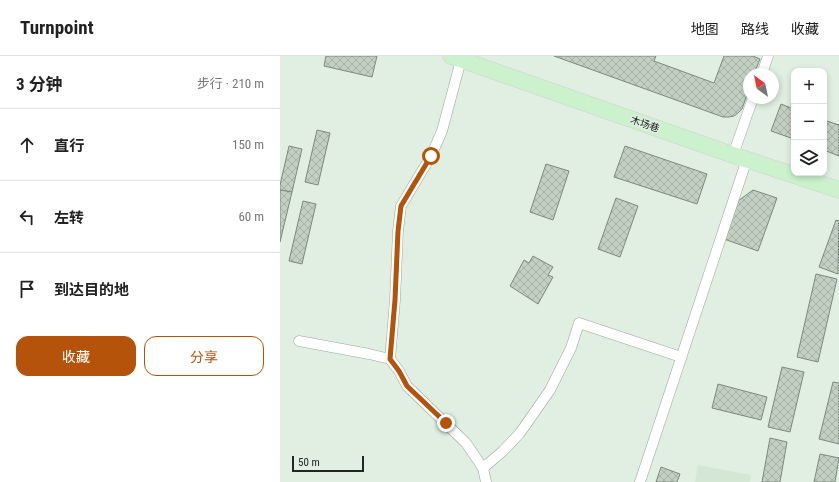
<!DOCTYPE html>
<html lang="zh">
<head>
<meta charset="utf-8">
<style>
	:root { --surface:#fff; --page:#f6f6f6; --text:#222; --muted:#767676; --line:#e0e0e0; --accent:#b45309 }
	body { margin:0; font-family:"Roboto Condensed","Noto Sans SC",sans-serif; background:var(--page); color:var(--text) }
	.controls { position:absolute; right:12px; top:12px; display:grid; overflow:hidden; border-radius:8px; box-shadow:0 2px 6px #0003 }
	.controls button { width:36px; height:36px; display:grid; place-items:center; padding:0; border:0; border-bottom:1px solid var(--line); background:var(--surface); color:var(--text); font:20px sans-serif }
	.compass { position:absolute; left:463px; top:12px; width:36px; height:36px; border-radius:50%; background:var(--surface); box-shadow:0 2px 6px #0003; rotate:327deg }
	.scale { position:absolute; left:12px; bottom:10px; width:72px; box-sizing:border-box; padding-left:4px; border:2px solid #212621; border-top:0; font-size:11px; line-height:14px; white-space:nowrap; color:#212621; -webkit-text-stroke:3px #e1efe2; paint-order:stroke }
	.stop { position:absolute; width:12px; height:12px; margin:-9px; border:3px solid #b45309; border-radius:50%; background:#fff }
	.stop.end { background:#b45309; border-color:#fff; box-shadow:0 1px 4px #0008 }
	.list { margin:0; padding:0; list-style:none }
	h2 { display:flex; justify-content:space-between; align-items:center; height:52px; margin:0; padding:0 16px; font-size:17px }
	h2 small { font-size:13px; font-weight:400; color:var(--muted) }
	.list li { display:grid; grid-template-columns:26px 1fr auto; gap:12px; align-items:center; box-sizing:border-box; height:72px; padding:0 16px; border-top:1px solid var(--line) }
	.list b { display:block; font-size:15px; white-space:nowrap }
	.list em { font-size:13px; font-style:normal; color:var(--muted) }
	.actions { display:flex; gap:8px; padding:12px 16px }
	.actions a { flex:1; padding:9px 0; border:1px solid var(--accent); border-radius:12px; text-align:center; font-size:14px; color:var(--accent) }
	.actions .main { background:var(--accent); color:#fff }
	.icon { flex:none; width:22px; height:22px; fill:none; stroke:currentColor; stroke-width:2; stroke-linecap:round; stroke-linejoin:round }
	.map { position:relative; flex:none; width:559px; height:426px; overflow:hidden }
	header { display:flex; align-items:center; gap:24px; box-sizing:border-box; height:56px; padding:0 20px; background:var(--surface); border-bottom:1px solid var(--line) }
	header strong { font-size:19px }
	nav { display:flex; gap:22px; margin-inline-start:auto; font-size:14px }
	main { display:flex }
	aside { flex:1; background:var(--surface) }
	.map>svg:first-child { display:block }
</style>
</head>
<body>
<header>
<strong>Turnpoint</strong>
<nav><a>地图</a><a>路线</a><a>收藏</a></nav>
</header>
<main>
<aside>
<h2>3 分钟<small>步行 · 210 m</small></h2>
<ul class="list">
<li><svg class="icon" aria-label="ahead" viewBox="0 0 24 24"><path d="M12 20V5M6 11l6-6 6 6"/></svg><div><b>直行</b></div><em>150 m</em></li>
<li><svg class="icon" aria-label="left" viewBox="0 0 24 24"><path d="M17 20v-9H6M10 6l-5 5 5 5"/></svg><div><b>左转</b></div><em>60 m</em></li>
<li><svg class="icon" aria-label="arrive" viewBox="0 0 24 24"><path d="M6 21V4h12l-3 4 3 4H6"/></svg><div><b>到达目的地</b></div></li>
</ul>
<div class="actions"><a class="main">收藏</a><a>分享</a></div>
</aside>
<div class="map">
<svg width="559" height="426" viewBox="0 0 559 426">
	<defs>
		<pattern id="building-cross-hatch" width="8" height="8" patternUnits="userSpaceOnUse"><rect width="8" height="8" fill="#c2cfc2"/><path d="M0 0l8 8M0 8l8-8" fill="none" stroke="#a6b2a6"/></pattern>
	</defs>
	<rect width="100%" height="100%" fill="#e1efe2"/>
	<polygon fill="#d3e7d4" points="418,409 471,419 470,426 415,426"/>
	<g fill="url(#building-cross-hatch)" stroke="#7c897d">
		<polygon points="46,0 97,0 92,21 44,10"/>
		<polygon points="274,0 376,0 374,5 434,27 444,0 473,0 480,3 474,18 469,18 469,33 462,53 458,57 454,60 449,61 443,61"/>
		<polygon points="514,45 514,83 491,75 501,48 511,52"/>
		<polygon points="544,64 559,69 559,100 544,94"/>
		<polygon points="37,74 50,77 38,129 25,126"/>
		<polygon points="9,90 22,93 12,136 0,134 0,129"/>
		<polygon points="345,90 427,118 417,148 334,121"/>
		<polygon points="266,108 289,115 273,164 250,156"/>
		<polygon points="0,134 12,136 0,186"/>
		<polygon points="473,134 497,142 478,195 444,183 458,145"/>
		<polygon points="336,142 358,150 340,201 318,193"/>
		<polygon points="23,145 36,148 22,208 9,205"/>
		<polygon points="556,164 559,165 558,218 539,211"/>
		<polygon points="253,200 273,211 268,219 273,221 258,248 230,230 244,204 249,207"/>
		<polygon points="536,218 557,223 538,306 517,301"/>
		<polygon points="502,311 524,316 510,376 488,371"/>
		<polygon points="553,326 559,327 559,388 539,383"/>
		<polygon points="438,328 487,341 481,364 432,352"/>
		<polygon points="490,382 507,386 500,426 482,426"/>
		<polygon points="540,398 559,402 555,426 534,426"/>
		<polygon points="381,411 400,418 397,426 376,426"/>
	</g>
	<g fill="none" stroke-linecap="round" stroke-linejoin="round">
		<defs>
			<g id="minor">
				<polyline points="482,18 488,0"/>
				<polyline points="453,99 473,42"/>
				<polyline points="19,285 89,298 110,303 119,315 127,330 186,387 203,412 206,426"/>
				<polyline points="110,303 115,244 118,175 121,150 151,100 162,75 181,4"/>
				<polyline points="203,412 223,395 240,377 270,334 291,292 299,267 401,301"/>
				<polyline points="360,426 467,103"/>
			</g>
			<polyline id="primary" points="171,0 453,99 559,134"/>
		</defs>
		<use href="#minor" stroke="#9aa79a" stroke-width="11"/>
		<use href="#primary" stroke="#cecfce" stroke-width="17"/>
		<use href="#minor" stroke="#fff" stroke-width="10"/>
		<use href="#primary" stroke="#cbf2cd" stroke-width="16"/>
	</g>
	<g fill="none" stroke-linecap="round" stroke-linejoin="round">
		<polyline stroke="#b45309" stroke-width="5" points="151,100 121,150 118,175 115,244 110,303 119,315 127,330 166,367"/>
	</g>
	<g text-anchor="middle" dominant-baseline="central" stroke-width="3" stroke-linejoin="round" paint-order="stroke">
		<g font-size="10" fill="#212621" stroke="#e1efe2">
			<text transform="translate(365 68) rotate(19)">木场巷</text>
		</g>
	</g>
</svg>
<div class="controls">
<button>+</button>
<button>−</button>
<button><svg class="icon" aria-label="layers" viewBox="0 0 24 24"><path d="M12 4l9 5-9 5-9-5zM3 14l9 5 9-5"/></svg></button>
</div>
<svg class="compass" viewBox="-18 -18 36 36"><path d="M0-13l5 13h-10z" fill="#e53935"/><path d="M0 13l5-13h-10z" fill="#767676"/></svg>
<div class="scale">50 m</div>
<div class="stop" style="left:151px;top:100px"></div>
<div class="stop end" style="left:166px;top:367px"></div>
</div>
</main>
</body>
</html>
